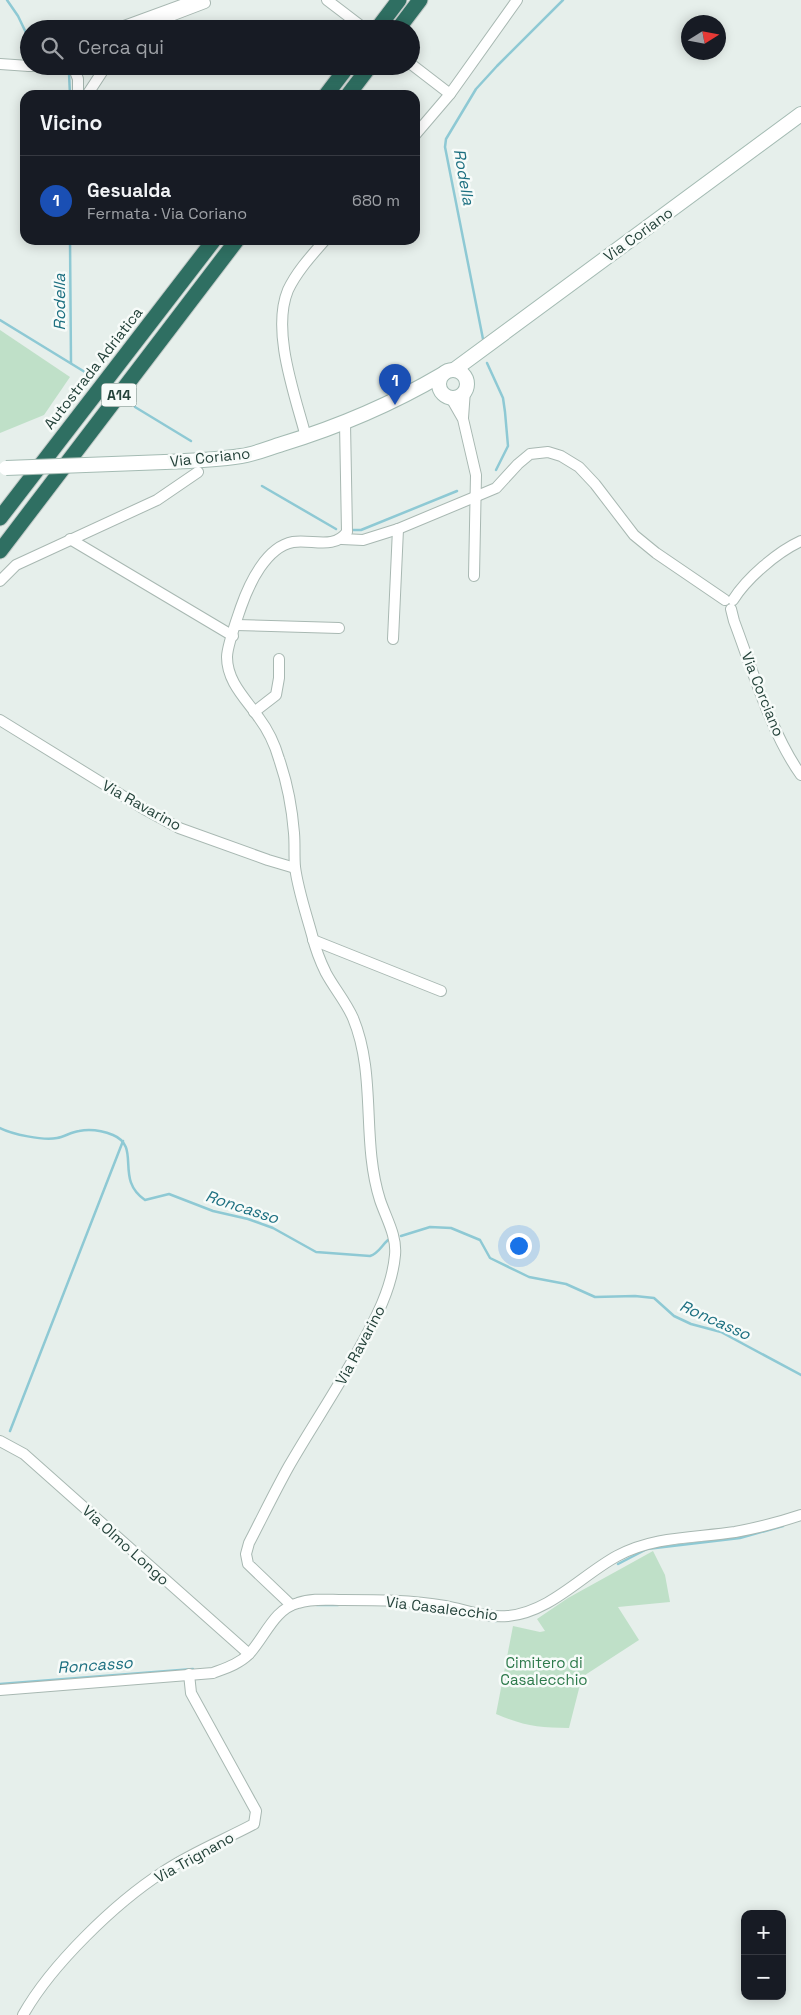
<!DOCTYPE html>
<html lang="it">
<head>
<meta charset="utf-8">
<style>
	:root { --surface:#171b24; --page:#242831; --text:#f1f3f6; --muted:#9ea1a6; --line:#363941; --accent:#1a73e8 }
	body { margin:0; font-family:"Space Grotesk",sans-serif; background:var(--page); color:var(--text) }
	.controls { position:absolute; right:15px; bottom:15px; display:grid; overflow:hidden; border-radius:10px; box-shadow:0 2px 12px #0003 }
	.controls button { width:45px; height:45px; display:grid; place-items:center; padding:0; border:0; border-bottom:1px solid var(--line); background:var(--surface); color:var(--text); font:25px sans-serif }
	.compass { position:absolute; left:681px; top:15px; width:45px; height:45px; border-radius:50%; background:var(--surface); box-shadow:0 2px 12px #0003; rotate:79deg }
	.you { position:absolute; left:518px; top:1245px; width:18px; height:18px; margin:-12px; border:4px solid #fff; border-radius:50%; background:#1a73e8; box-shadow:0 0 0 8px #1a73e833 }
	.badge { display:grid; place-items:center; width:32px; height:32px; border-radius:50%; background:var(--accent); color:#fff; font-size:16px; font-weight:700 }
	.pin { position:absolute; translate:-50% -41px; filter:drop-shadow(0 1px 2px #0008) }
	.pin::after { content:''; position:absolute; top:26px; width:18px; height:15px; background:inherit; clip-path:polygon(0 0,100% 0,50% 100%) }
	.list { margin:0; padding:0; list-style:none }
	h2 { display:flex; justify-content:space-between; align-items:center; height:65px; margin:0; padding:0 20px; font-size:21px }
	h2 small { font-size:16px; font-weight:400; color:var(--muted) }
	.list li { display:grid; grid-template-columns:32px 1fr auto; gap:15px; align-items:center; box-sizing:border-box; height:90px; padding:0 20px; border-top:1px solid var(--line) }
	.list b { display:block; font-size:19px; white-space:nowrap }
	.list p { margin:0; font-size:16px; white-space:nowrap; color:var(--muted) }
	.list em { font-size:16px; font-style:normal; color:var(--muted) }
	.icon { flex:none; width:28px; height:28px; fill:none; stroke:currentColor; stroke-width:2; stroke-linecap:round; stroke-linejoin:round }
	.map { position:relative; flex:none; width:801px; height:2015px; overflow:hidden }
	.search { position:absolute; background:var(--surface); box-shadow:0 2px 12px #0003; left:20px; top:20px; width:400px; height:55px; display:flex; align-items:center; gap:12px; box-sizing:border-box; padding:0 18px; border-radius:28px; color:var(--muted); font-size:19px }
	.panel { position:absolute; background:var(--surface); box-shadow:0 2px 12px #0003; left:20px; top:90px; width:400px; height:155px; border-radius:15px }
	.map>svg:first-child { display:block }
</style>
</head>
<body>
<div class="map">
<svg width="801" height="2015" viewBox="0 0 801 2015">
	<rect width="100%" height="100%" fill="#e6efeb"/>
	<g fill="#bfe0c8">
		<polygon points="0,330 70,377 44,415 0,433"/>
		<path d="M653 1551 665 1575 670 1602 618 1607 639 1640 582 1677 569 1728C539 1728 524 1726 496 1714L513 1626 540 1632 545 1631 537 1619 568 1598Z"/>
	</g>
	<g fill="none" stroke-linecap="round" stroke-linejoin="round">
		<g stroke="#8ec9d4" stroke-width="2.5">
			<polyline points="7,0 18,16 29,39"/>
			<polyline points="65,66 69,73 70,95"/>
			<polyline points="70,240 71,363"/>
			<polyline points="0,320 93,377"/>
			<polyline points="483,339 445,147 446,139 476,89 497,66 563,0"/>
			<polyline points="487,363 503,398 505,412 508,446 496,470"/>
			<polyline points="135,407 191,441"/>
			<polyline points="262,486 336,529"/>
			<polyline points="353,530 361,530 457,491"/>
			<path d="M0 1128C12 1134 43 1141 57 1138 64 1137 71 1132 79 1131 90 1129 103 1131 113 1135 142 1147 114 1179 145 1200L169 1194 213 1211 248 1219 273 1228 316 1252 370 1256C379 1253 381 1246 388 1240"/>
			<polyline points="401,1236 430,1227 451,1228 480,1240 490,1258 529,1277 566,1284 595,1297 635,1296 654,1298 674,1316 691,1324 721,1332 801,1375"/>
			<polyline points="10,1431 123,1141"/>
			<polyline points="618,1564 647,1549 740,1538 783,1526"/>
			<polyline points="317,1605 338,1605"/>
			<polyline points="438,1610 464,1616"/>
			<polyline points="489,1620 496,1621"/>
			<polyline points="0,1684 193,1669"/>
		</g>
		<defs>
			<g id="minor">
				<polyline points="327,0 365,29"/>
				<polyline points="116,29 195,0"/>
				<polyline points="144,29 150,24 205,3 204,0"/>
				<polyline points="0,64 29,66"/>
				<polyline points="411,64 450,94"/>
				<polyline points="29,66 46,66"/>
				<polyline points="73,66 78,79 78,95"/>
				<polyline points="87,95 106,66"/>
				<polyline points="415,135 450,94 517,0"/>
				<polyline points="451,398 463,419 476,475 474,576"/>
				<polyline points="463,418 465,390"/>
				<path d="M306 437C295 395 271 331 288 290 297 271 312 255 325 240"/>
				<polyline points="70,539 233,636"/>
				<polyline points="342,539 363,540 398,529 477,496 496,488 518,464 530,454 548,452 561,456 579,467 595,484 634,535 656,553 725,600"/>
				<polyline points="0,581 16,565 157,500 198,472"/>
				<path d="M733 600C747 578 777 552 801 541"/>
				<path d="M731 609 734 621C752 669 772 735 801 775"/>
				<polyline points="236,625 339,628"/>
				<polyline points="393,639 398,529"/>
				<polyline points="254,712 276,695 279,678 279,659"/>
				<polyline points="0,720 144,809 179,828 268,860 295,868"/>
				<polyline points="313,940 441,991"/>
				<polyline points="0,1441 24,1454 249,1654"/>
				<path d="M291 1605 248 1564 246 1554 249 1543C262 1518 275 1491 289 1466 312 1426 338 1388 360 1347 376 1318 392 1288 395 1255 397 1236 386 1218 380 1200 361 1140 377 1076 353 1018 346 1002 334 988 326 973 320 961 315 947 312 935 306 913 298 890 295 867 294 856 295 844 294 833 292 808 287 782 279 759 275 745 268 730 259 718 246 699 227 682 227 657 227 646 237 619 241 607 249 584 266 547 293 542 312 539 334 550 347 532L345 423"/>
				<path d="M0 1690 213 1673C226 1668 239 1664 249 1654 265 1637 274 1609 298 1603 312 1598 328 1600 343 1600 378 1600 411 1600 445 1606 466 1610 486 1618 508 1616 550 1612 582 1575 617 1556 654 1536 695 1538 735 1532 757 1528 780 1522 801 1515"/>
				<path d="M23 2015C51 1965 115 1903 163 1872 191 1853 224 1840 254 1824L256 1811 191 1693 189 1674"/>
			</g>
			<g id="secondary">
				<polyline points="454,370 801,114"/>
				<circle cx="453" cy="384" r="14"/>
				<path d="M165 462C191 461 216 460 241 456 255 454 269 448 282 444 338 427 392 404 443 374"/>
			</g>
			<g id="motorway">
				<polyline points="377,29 399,0"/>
				<polyline points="398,29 420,0"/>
				<polyline points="326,95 348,66"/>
				<polyline points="348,95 370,66"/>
				<polyline points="0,518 214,240"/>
				<polyline points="0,551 237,240"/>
			</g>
		</defs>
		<use href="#minor" stroke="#a8b8b2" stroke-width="12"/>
		<use href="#secondary" stroke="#a4bbb3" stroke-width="16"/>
		<use href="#motorway" stroke="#c2cac8" stroke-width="17"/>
		<use href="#minor" stroke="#fff" stroke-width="10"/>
		<use href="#secondary" stroke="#fff" stroke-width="14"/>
		<use href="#motorway" stroke="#2f6f62" stroke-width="15"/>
		<defs>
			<polyline id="secondary-bridge" points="6,468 165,462"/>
		</defs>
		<use href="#secondary-bridge" stroke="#a4bbb3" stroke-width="16" stroke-linecap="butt"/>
		<use href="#secondary-bridge" stroke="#fff" stroke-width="14"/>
	</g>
	<g text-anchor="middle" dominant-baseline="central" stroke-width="5" stroke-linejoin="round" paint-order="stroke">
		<rect fill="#f7fbf9" stroke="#637a73" stroke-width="1" x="101.5" y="383.5" width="35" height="23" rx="4"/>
		<g font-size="14" font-weight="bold" fill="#24423a">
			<text x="119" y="395">A14</text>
		</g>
		<g font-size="15" fill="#24423a" stroke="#f7fbf9">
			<text transform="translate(638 234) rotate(-36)">Via Coriano</text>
			<text transform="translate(93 368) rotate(-52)">Autostrada Adriatica</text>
			<text transform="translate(210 457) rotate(-6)">Via Coriano</text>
			<text transform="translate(763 694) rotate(68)">Via Corciano</text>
			<text transform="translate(142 805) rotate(29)">Via Ravarino</text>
			<text transform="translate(360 1345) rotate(-62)">Via Ravarino</text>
			<text transform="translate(126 1545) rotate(42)">Via Olmo Longo</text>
			<text transform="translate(442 1608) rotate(7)">Via Casalecchio</text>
			<text transform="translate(194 1857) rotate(-29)">Via Trignano</text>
		</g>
		<g font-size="15" fill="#2d7a4b" stroke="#f7fbf9">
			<text x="544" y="1662">Cimitero di<tspan x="544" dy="17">Casalecchio</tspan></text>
		</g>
		<g font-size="16" font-style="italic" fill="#1c6f80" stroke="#f7fbf9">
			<text transform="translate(464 177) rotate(80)">Rodella</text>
			<text transform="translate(59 302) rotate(-90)">Rodella</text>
			<text transform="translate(242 1207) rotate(18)">Roncasso</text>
			<text transform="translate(715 1320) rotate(24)">Roncasso</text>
			<text transform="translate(95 1665) rotate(-4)">Roncasso</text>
		</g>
	</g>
</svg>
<div class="controls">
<button>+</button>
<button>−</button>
</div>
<svg class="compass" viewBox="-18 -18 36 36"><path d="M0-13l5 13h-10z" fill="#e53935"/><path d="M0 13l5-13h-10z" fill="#9ea1a6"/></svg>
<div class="you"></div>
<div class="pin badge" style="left:395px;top:405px;background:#1a4fb4">1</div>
<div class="search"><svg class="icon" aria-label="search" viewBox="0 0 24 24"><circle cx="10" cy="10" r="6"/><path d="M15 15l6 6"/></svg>Cerca qui</div>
<section class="panel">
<h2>Vicino<small></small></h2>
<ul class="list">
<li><span class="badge" style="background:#1a4fb4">1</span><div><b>Gesualda</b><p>Fermata · Via Coriano</p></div><em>680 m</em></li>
</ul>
</section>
</div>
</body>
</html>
